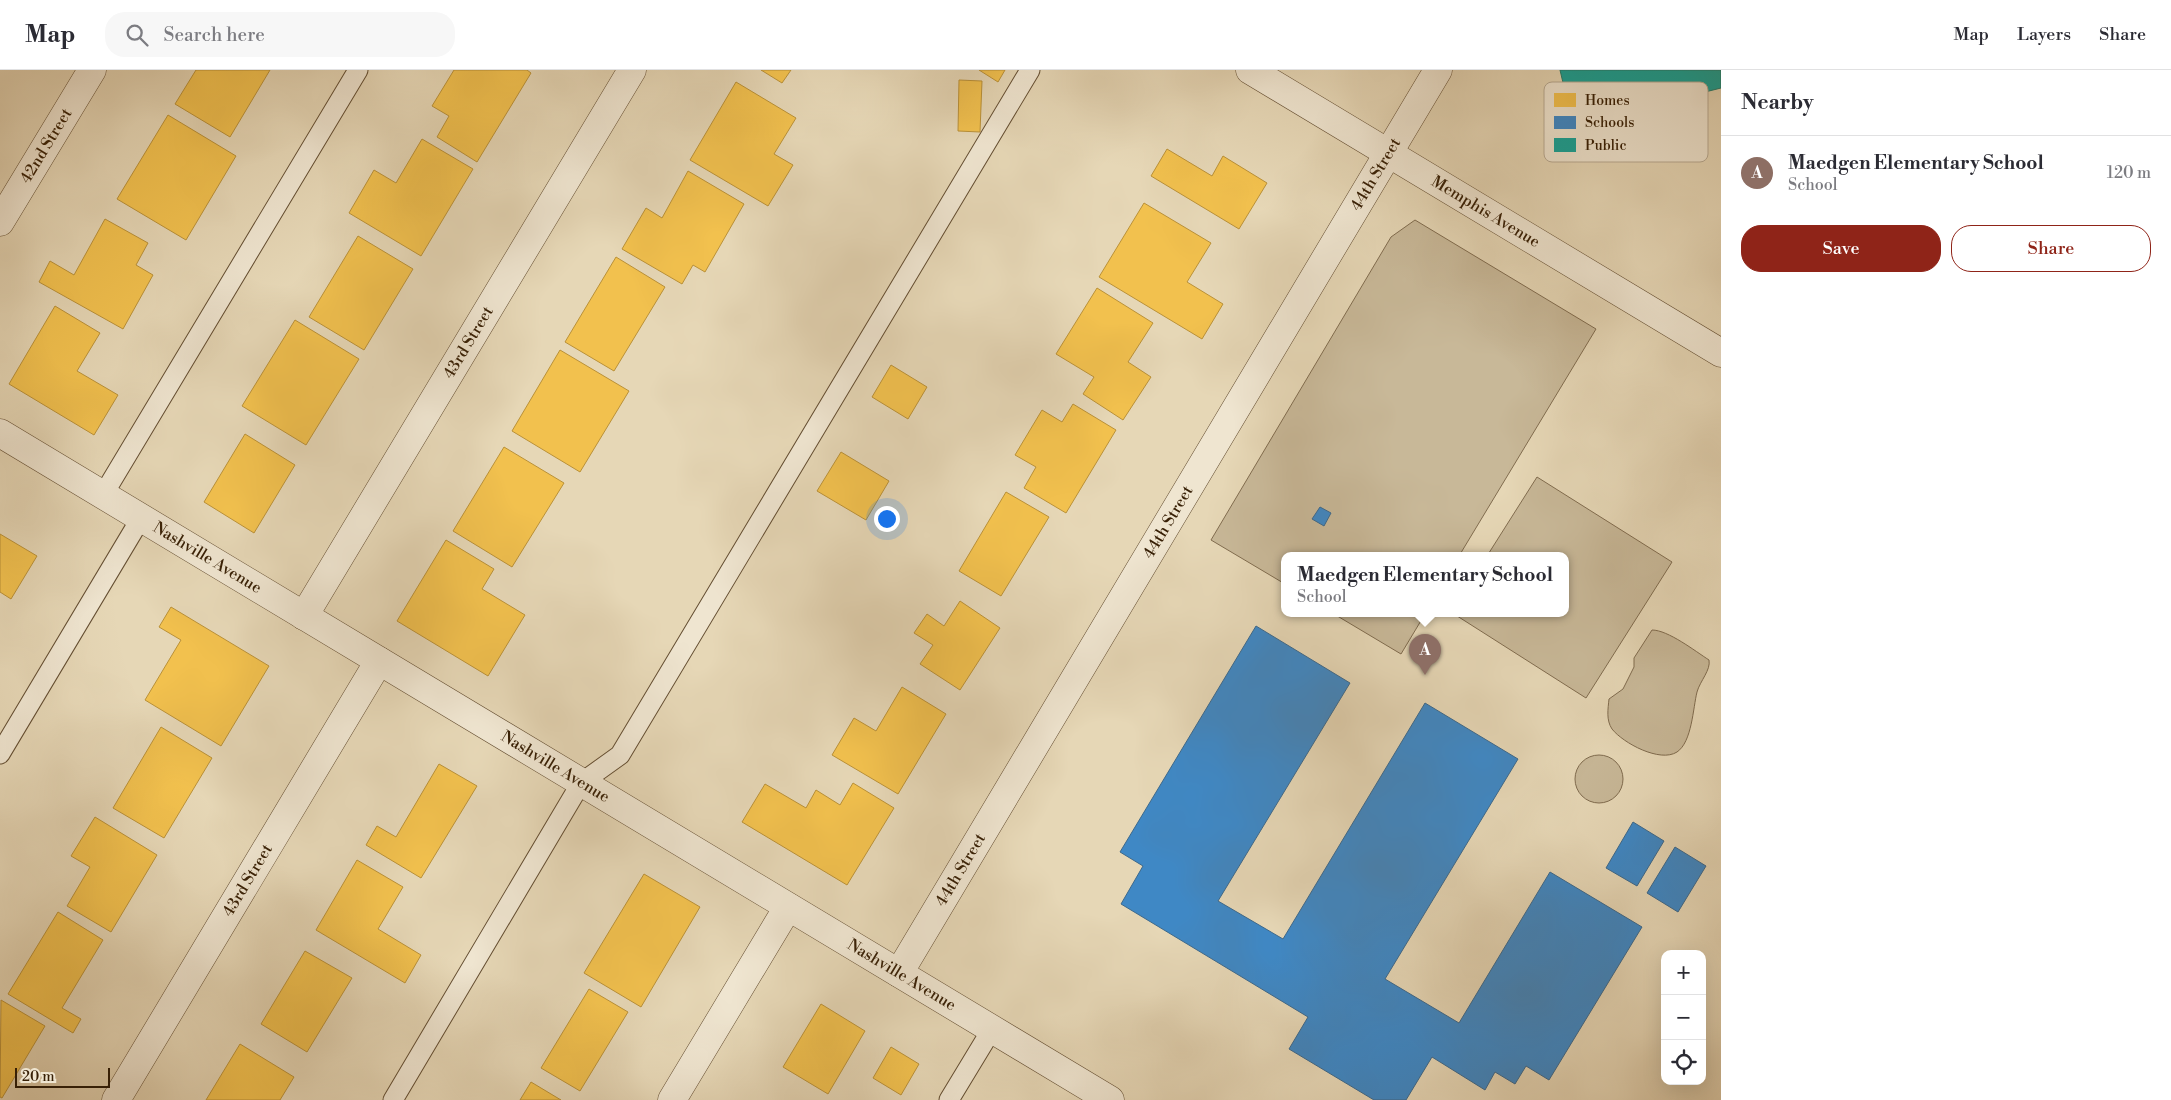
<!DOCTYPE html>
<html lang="en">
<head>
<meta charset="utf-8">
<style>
	:root { --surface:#fff; --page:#f7f7f7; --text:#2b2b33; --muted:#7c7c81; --line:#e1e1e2; --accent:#8f2418 }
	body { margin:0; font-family:"Libre Bodoni",serif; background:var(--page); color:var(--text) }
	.controls { position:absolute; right:15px; bottom:15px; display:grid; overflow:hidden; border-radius:10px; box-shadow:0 5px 20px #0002 }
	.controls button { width:45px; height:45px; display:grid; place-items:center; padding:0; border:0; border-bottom:1px solid var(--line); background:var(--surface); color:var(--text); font:25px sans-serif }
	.scale { position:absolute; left:15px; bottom:12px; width:95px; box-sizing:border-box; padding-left:5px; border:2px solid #382006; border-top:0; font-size:14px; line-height:18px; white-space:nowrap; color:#382006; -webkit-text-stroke:4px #efe5d0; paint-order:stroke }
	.you { position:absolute; left:886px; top:448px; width:18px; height:18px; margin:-12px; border:4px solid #fff; border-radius:50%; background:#1a73e8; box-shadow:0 0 0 8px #1a73e833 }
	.badge { display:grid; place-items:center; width:32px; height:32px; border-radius:50%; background:var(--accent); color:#fff; font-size:16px; font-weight:700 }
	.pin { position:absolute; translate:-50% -41px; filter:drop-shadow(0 1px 2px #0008) }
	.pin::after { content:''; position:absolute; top:26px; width:18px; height:15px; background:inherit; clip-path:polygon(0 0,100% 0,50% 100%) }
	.popup { position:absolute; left:1281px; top:482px; width:288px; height:65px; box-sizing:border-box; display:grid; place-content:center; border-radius:10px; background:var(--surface); filter:drop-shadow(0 1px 4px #0005); font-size:16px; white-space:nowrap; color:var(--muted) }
	.popup b { font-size:19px; color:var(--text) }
	.popup::after { content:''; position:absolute; left:50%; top:100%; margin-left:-10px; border:10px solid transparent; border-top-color:var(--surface) }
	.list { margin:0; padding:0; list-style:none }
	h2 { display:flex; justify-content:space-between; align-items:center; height:65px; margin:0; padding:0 20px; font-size:21px }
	h2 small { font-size:16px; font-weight:400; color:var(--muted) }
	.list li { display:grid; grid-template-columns:32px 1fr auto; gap:15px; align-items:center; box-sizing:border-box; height:75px; padding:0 20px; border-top:1px solid var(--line) }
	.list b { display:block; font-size:19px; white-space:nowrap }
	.list p { margin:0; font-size:16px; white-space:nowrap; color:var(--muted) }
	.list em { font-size:16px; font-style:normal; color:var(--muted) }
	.actions { display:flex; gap:10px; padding:15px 20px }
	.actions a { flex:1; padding:11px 0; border:1px solid var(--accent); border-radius:20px; text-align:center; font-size:18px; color:var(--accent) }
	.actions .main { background:var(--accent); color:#fff }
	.icon { flex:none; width:28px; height:28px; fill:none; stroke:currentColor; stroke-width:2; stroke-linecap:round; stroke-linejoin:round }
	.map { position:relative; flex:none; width:1721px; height:1030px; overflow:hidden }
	header { display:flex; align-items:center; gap:30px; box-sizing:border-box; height:70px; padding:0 25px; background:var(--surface); border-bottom:1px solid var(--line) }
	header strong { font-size:24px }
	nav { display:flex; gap:28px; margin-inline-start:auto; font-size:18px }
	.search { width:350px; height:45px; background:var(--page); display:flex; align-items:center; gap:12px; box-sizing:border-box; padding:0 18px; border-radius:20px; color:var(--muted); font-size:19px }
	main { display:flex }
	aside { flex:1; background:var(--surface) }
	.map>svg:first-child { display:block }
</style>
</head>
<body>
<header>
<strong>Map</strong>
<div class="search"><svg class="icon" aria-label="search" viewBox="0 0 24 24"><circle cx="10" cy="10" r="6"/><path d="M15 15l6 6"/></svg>Search here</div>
<nav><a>Map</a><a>Layers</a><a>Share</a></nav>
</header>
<main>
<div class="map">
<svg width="1721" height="1030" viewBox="0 0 1721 1030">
	<rect width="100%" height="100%" fill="#e6d7b6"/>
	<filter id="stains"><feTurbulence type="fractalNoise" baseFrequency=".004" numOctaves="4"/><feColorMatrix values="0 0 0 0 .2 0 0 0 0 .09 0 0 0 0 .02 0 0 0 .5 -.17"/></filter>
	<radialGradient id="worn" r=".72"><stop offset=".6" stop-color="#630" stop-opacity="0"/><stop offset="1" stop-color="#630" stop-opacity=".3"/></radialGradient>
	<g fill="#c8b898" stroke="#806c4f">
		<polygon points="1415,150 1596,259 1459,486 1285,486 1285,514 1211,470 1391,167"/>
		<polygon points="1537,407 1672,492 1586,628 1454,544 1565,544 1565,486 1487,486"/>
		<polygon points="1334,544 1425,544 1401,584"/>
		<path d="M1652 560C1668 560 1695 581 1709 590 1711 600 1700 611 1697 622 1693 638 1692 672 1677 682 1660 693 1623 673 1612 659 1606 650 1608 639 1609 629L1623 619 1634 597V588Z"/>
		<circle cx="1599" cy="709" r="24"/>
	</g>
	<g fill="#f2c14e" stroke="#ba9138">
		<polygon points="196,0 270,0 230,67 175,34"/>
		<polygon points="454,0 527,0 531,3 477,92 437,67 449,46 432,36"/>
		<polygon points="761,0 791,0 782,13"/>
		<polygon points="979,0 1005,0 998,12"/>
		<polygon points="959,10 982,11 980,62 958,61"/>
		<polygon points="736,12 796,48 774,84 793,95 768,136 690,90"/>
		<polygon points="168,45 236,86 186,170 117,129"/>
		<polygon points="422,69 473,99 421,186 349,143 374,100 396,113"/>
		<polygon points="1167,79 1212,106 1223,86 1267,113 1239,159 1151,106"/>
		<polygon points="688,101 744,134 705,202 693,195 682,214 622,179 646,138 662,148"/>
		<polygon points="1144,133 1211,173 1187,212 1223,234 1202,269 1099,207"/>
		<polygon points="105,149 148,173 136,195 153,205 123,259 39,212 50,191 74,205"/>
		<polygon points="358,166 413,199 364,280 309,247"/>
		<polygon points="616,187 665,217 614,301 565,272"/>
		<polygon points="1097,218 1153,253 1128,292 1151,307 1123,350 1083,324 1094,307 1056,284"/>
		<polygon points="55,236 100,263 77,301 118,325 94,365 9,314"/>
		<polygon points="295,250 359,289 306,375 242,336"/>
		<polygon points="560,280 629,321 580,402 512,361"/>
		<polygon points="891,295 927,317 908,349 872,327"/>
		<polygon points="1073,334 1116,360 1066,443 1024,418 1036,397 1015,385 1042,340 1062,352"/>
		<polygon points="245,364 295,395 254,463 204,432"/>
		<polygon points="504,377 564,413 512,497 453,461"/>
		<polygon points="841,382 889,411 866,450 817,421"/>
		<polygon points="1006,422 1049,447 1001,526 959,501"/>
		<polygon points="0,464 37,486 11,529 0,522"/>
		<polygon points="446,470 494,499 482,519 525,545 488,606 397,551"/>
		<polygon points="960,531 1000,558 960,620 920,594 933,575 914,563 927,544 944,556"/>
		<polygon points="171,537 269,596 221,676 145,630 181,570 159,557"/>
		<polygon points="902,617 946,644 898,724 832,685 854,648 876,661"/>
		<polygon points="161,657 212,688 164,768 113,738"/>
		<polygon points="439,694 477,716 421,808 366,775 377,756 396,767"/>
		<polygon points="853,713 894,738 847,815 742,752 765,714 806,738 816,720 840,735"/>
		<polygon points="95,747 157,785 111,862 67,836 90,797 71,786"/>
		<polygon points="357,790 403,817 378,859 421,885 405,913 316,860"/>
		<polygon points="644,804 700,837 641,937 584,903"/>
		<polygon points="58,842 103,870 62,938 81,949 73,963 8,924"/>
		<polygon points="305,881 352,908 307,982 261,954"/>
		<polygon points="589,919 628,942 580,1021 541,998"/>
		<polygon points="1,930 45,956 2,1028 0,1027"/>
		<polygon points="821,934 865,961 828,1024 783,997"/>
		<polygon points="240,974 294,1007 280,1030 206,1030"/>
		<polygon points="891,977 919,994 901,1025 873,1008"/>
		<polygon points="531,1012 561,1030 520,1030"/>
	</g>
	<g fill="#3f88c5" stroke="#3d698c">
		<polygon points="1320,437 1331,443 1324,456 1312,449"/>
		<polygon points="1256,556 1350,613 1218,831 1283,869 1425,633 1518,689 1385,909 1459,953 1550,802 1642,857 1549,1010 1526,996 1515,1014 1495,1002 1485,1020 1432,987 1406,1030 1374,1030 1289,979 1308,947 1121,834 1143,796 1120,782"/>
		<polygon points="1633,752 1664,771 1637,816 1606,798"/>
		<polygon points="1675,777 1706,796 1678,842 1647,823"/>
	</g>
	<polygon fill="#17a398" stroke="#217c6c" points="1560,0 1721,0 1721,18 1573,55"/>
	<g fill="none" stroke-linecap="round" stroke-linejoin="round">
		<defs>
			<g id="service">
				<polyline points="103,425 358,0"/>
				<polyline points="0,684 141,448"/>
				<polyline points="393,1030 581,713 620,685 1030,0"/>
				<polyline points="949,1030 992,959"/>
			</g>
			<g id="minor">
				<path id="s1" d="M0 363 1110 1030"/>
				<path id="s2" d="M304 546 632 0"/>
				<path id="s3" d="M899 903 1438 0"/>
				<path id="s4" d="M116 1030 379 591"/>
				<polyline points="672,1030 788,837"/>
			</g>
			<g id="tertiary">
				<path id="s5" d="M1250 0 1721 283"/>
				<path id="s6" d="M0 152 92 0"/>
			</g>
		</defs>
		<use href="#service" stroke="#644e32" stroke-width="21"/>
		<use href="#minor" stroke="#644e32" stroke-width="29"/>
		<use href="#tertiary" stroke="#644e32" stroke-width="29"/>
		<use href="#service" stroke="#efe5d0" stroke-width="19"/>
		<use href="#minor" stroke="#efe5d0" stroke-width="28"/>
		<use href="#tertiary" stroke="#efe5d0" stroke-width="28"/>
	</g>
	<g text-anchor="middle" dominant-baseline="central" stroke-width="5" stroke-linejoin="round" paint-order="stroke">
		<g font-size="16" fill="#382006" stroke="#efe5d0">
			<text stroke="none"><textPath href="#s6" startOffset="89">42nd Street</textPath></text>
			<text stroke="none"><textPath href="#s3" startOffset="930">44th Street</textPath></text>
			<text stroke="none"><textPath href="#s5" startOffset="275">Memphis Avenue</textPath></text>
			<text stroke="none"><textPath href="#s2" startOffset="319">43rd Street</textPath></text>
			<text stroke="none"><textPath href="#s3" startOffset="525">44th Street</textPath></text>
			<text stroke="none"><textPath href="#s1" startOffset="242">Nashville Avenue</textPath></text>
			<text stroke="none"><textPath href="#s1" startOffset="648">Nashville Avenue</textPath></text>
			<text stroke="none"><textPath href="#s3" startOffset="120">44th Street</textPath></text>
			<text stroke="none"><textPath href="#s4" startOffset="256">43rd Street</textPath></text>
			<text stroke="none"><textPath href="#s1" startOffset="1052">Nashville Avenue</textPath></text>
		</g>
	</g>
	<rect x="1544" y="12" width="164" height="80" rx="8" fill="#efe5d0" stroke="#b8aa93" stroke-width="1"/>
	<rect x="1554" y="23" width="22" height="14" fill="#f2c14e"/>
	<rect x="1554" y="46" width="22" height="13" fill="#3f88c5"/>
	<rect x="1554" y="68" width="22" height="14" fill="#17a398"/>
	<g font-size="14" fill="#382006">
		<text x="1585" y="35">Homes</text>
		<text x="1585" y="57">Schools</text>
		<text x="1585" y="80">Public</text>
	</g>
	<rect width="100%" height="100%" filter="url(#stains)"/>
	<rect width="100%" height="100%" fill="url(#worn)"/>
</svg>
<div class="controls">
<button>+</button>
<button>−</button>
<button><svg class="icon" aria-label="locate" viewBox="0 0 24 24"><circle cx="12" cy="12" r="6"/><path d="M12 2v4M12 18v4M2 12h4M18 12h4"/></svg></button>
</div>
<div class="scale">20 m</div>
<div class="you"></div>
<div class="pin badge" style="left:1425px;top:605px;background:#8d6e63">A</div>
<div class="popup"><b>Maedgen Elementary School</b>School</div>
</div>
<aside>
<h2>Nearby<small></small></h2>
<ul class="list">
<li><span class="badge" style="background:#8d6e63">A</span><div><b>Maedgen Elementary School</b><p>School</p></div><em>120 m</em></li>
</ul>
<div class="actions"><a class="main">Save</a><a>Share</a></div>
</aside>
</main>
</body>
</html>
